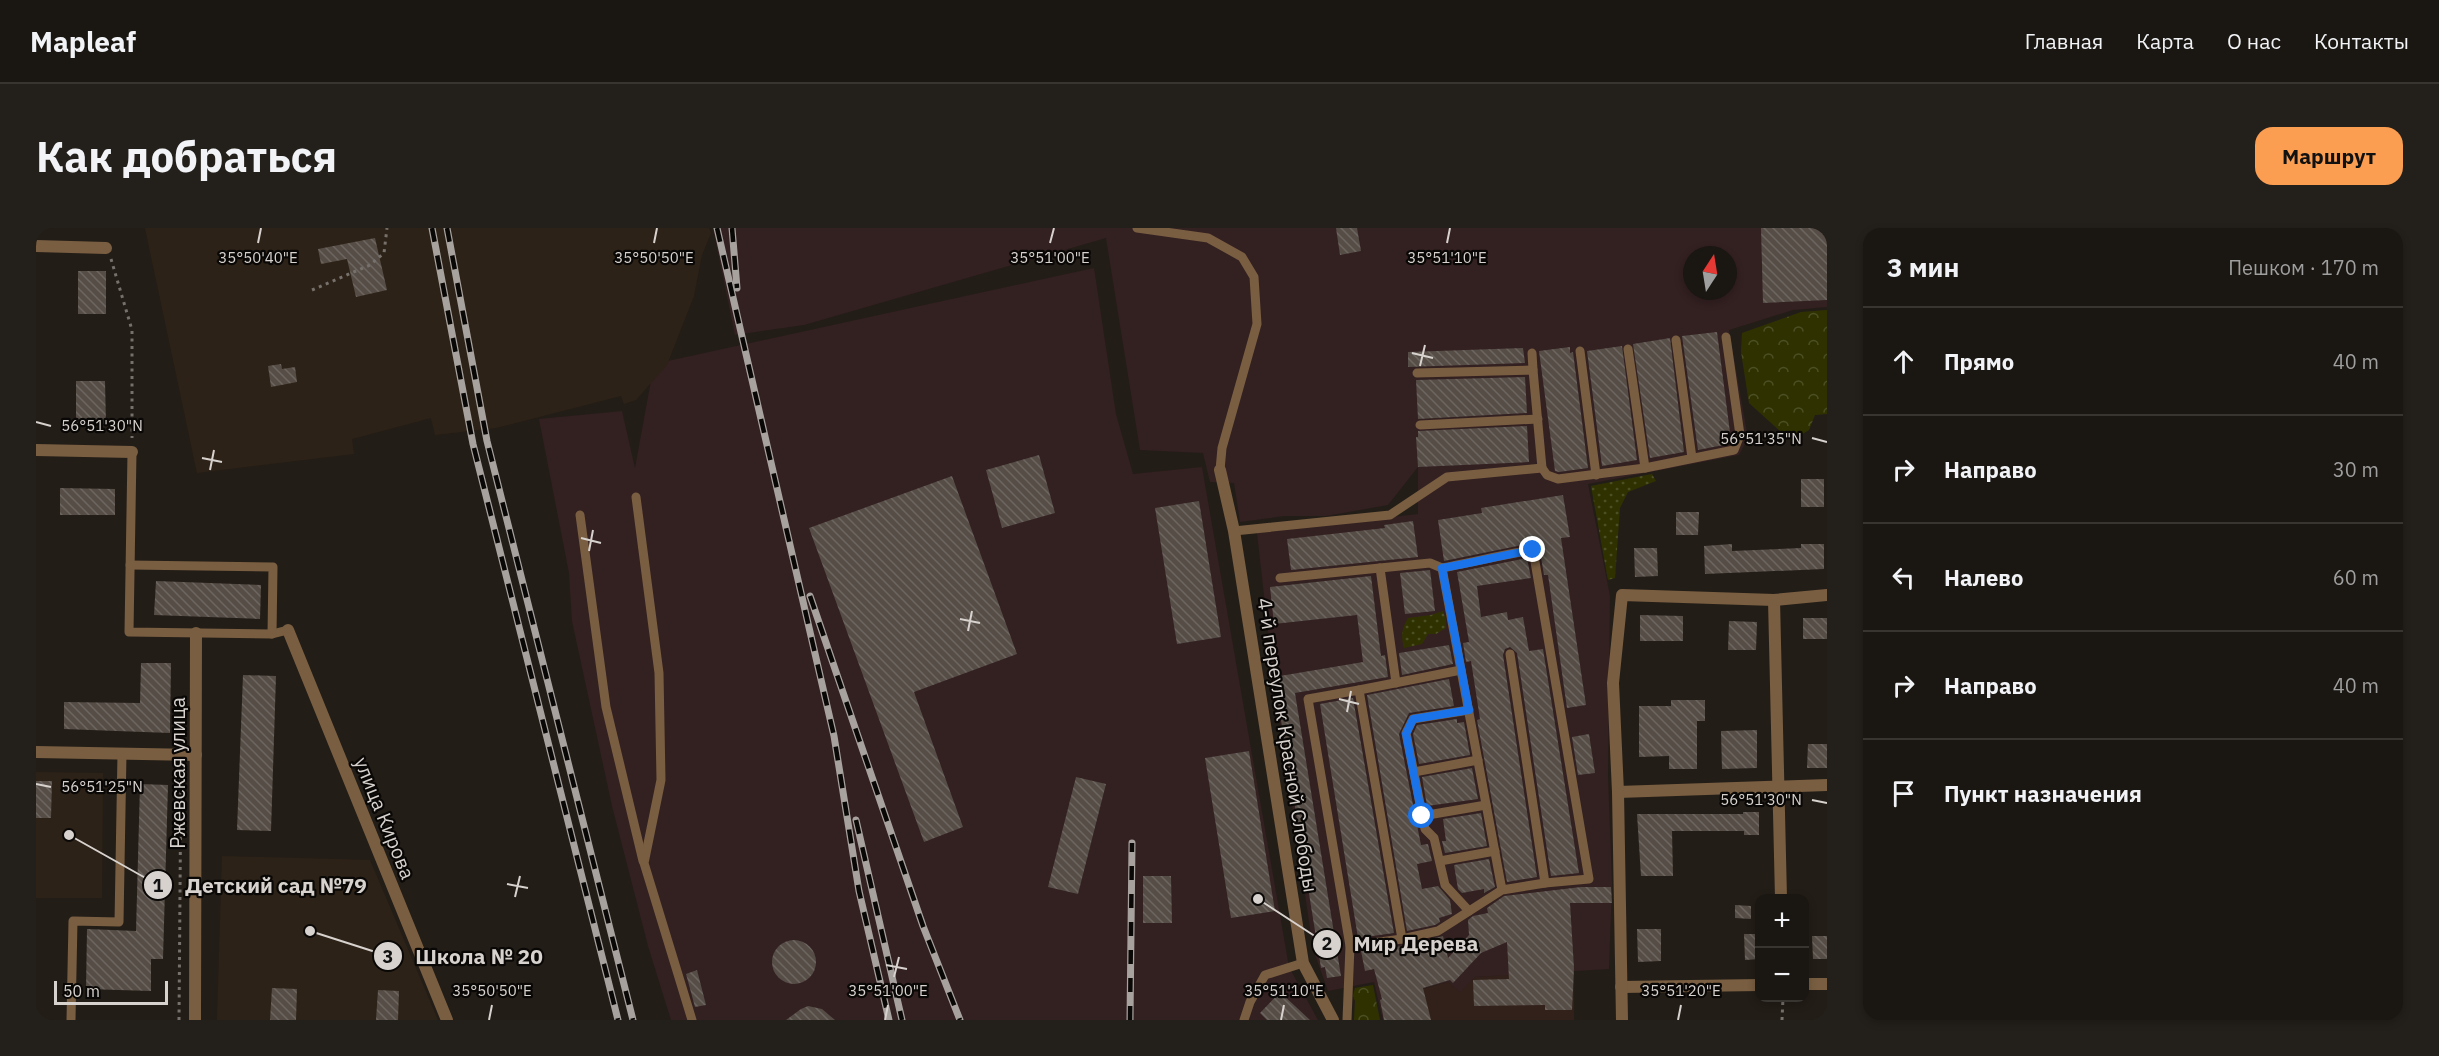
<!DOCTYPE html>
<html lang="ru">
<head>
<meta charset="utf-8">
<style>
	:root { --surface:#1a1611; --page:#231f1a; --text:#f1f3f6; --muted:#9f9f9f; --line:#383531; --accent:#fb9e51 }
	body { margin:0; font-family:"IBM Plex Sans",sans-serif; background:var(--page); color:var(--text) }
	.controls { position:absolute; right:18px; bottom:18px; display:grid; overflow:hidden; border-radius:12px; box-shadow:0 3px 9px #0003 }
	.controls button { width:54px; height:54px; display:grid; place-items:center; padding:0; border:0; border-bottom:2px solid var(--line); background:var(--surface); color:var(--text); font:30px sans-serif }
	.compass { position:absolute; left:1647px; top:18px; width:54px; height:54px; border-radius:50%; background:var(--surface); box-shadow:0 3px 9px #0003; rotate:12deg }
	.scale { position:absolute; left:18px; bottom:15px; width:114px; box-sizing:border-box; padding-left:6px; border:3px solid #d7d2ce; border-top:0; font-size:16px; line-height:21px; white-space:nowrap; color:#d7d2ce; -webkit-text-stroke:4px #0a0806; paint-order:stroke }
	.stop { position:absolute; width:18px; height:18px; margin:-14px; border:4px solid #1a73e8; border-radius:50%; background:#fff }
	.stop.end { background:#1a73e8; border-color:#fff; box-shadow:0 2px 6px #0008 }
	.list { margin:0; padding:0; list-style:none }
	h2 { display:flex; justify-content:space-between; align-items:center; height:78px; margin:0; padding:0 24px; font-size:26px }
	h2 small { font-size:20px; font-weight:400; color:var(--muted) }
	.list li { display:grid; grid-template-columns:39px 1fr auto; gap:18px; align-items:center; box-sizing:border-box; height:108px; padding:0 24px; border-top:2px solid var(--line) }
	.list b { display:block; font-size:22px; white-space:nowrap }
	.list em { font-size:20px; font-style:normal; color:var(--muted) }
	.icon { flex:none; width:33px; height:33px; fill:none; stroke:currentColor; stroke-width:2; stroke-linecap:round; stroke-linejoin:round }
	.map { position:relative; flex:none; width:1791px; height:792px; overflow:hidden; border-radius:18px }
	header { display:flex; align-items:center; gap:36px; box-sizing:border-box; height:84px; padding:0 30px; background:var(--surface); border-bottom:2px solid var(--line) }
	header strong { font-size:28px }
	nav { display:flex; gap:33px; margin-inline-start:auto; font-size:21px }
	.intro { display:flex; align-items:center; justify-content:space-between; box-sizing:border-box; height:144px; padding:0 36px }
	h1 { margin:0; font-size:42px }
	.button { padding:15px 27px; border-radius:18px; background:var(--accent); color:#111; font-size:21px; font-weight:700 }
	main { display:flex; gap:36px; padding:0 36px }
	aside { flex:1; background:var(--surface); border-radius:18px; box-shadow:0 3px 9px #0003 }
	.map>svg:first-child { display:block }
</style>
</head>
<body>
<header>
<strong>Mapleaf</strong>
<nav><a>Главная</a><a>Карта</a><a>О нас</a><a>Контакты</a></nav>
</header>
<div class="intro"><h1>Как добраться</h1><a class="button">Маршрут</a></div>
<main>
<div class="map">
<svg width="1791" height="792" viewBox="0 0 1791 792">
	<defs>
		<pattern id="grass-dots" width="8" height="8" patternUnits="userSpaceOnUse" patternTransform="scale(1.5)"><rect width="8" height="8" fill="#2f3200"/><path d="M2 2h.1M6 6h.1" fill="none" stroke="#4c4f24" stroke-width="1.8" stroke-linecap="round"/></pattern>
		<pattern id="forest-crowns" width="20" height="18" patternUnits="userSpaceOnUse" patternTransform="scale(1.5)"><rect width="20" height="18" fill="#2f3200"/><path d="M2 6a3 3 0 1 1 6 0M12 15a3 3 0 1 1 6 0" fill="none" stroke="#4c4f24"/></pattern>
		<pattern id="building-back-hatch" width="6" height="6" patternUnits="userSpaceOnUse" patternTransform="scale(1.5)"><rect width="6" height="6" fill="#554d46"/><path d="M-1 5l2 2M0 0l6 6M5-1l2 2" fill="none" stroke="#6d6660"/></pattern>
	</defs>
	<rect width="100%" height="100%" fill="#231d17"/>
	<polygon fill="#32211a" points="1538,741 1538,792 1364,792 1359,769 1412,754 1424,763 1439,749"/>
	<g fill="#332021" fill-rule="evenodd">
		<path d="M677 0H1791V79L1757 82 1693 102 1712 210 1703 227 1552 256 1574 368 1572 547 1576 656 1573 741 1439 749 1424 764 1412 754 1357 769 1362 792H1347L1338 754 1292 763 1277 721 1236 438 1221 305 1382 286V239L1352 277 1290 288H1248L1204 294 1198 255 1174 254 1167 225 1104 222 1070 10 768 97 699 107ZM1656 27H1692V63H1656Z"/>
		<polygon points="1058,40 1080,186 1097,246 1166,239 1253,739 1282,792 635,792 612,718 576,578 536,393 533,345 503,191 586,183 599,240 618,136"/>
	</g>
	<g fill="#2d2217">
		<polygon points="109,0 673,0 675,5 666,27 658,68 631,137 600,172 588,176 585,168 460,200 399,207 395,190 316,211 318,226 161,245"/>
		<polygon points="0,544 67,545 66,670 0,670"/>
		<polygon points="186,628 334,632 402,792 181,792"/>
	</g>
	<g fill="url(#grass-dots)">
		<polygon points="1616,246 1620,253 1592,264 1584,280 1579,350 1572,352 1555,258"/>
		<path d="M1407 383 1410 392V400L1400 406H1392L1386 416 1368 420C1365 408 1365 401 1372 390L1395 387Z"/>
	</g>
	<g fill="url(#forest-crowns)">
		<polygon points="1791,82 1791,186 1779,187 1773,202 1755,213 1713,175 1705,124 1706,105 1765,84"/>
		<polygon points="1337,757 1344,792 1318,792 1319,773 1317,768 1319,760"/>
	</g>
	<g fill="url(#building-back-hatch)">
		<polygon points="1300,0 1321,0 1325,23 1304,27"/>
		<polygon points="1725,0 1791,0 1791,72 1727,75"/>
		<polygon points="339,10 351,62 320,69 311,31 285,36 282,21"/>
		<rect x="42" y="43" width="28" height="43"/>
		<polygon points="1681,104 1695,212 1693,216 1662,222 1646,108"/>
		<polygon points="1634,110 1648,224 1614,230 1597,116"/>
		<polygon points="1586,118 1601,232 1566,238 1551,123"/>
		<polygon points="1534,119 1534,125 1537,124 1552,240 1523,244 1519,243 1503,123"/>
		<polygon points="1487,120 1489,135 1372,139 1372,124"/>
		<polygon points="245,136 246,141 259,139 261,154 235,159 232,138"/>
		<polygon points="1489,149 1491,185 1382,191 1380,152"/>
		<polygon points="40,153 69,153 70,196 40,196"/>
		<polygon points="1491,198 1493,234 1382,239 1380,209 1382,209 1382,203"/>
		<polygon points="1003,227 1019,285 966,300 950,242"/>
		<polygon points="916,248 981,426 878,464 927,599 888,614 773,300"/>
		<rect x="1765" y="251" width="23" height="28"/>
		<polygon points="24,260 79,261 79,287 24,287"/>
		<polygon points="1527,267 1534,309 1525,310 1550,477 1531,480 1512,347 1508,347 1503,318 1496,315 1408,333 1402,292 1446,285 1445,280"/>
		<polygon points="1163,273 1185,409 1141,416 1119,280"/>
		<polygon points="1640,284 1663,284 1662,307 1640,307"/>
		<polygon points="1377,293 1382,329 1255,342 1251,311 1349,300 1348,297"/>
		<polygon points="1696,316 1696,323 1765,320 1765,316 1788,316 1788,341 1669,346 1668,318"/>
		<polygon points="1598,320 1621,320 1622,348 1599,349"/>
		<polygon points="1491,330 1495,350 1441,358 1445,389 1471,384 1472,392 1487,389 1493,423 1507,421 1543,645 1515,648 1481,425 1474,419 1469,421 1467,427 1501,649 1471,654 1441,492 1444,491 1435,433 1430,434 1427,415 1433,414 1421,344"/>
		<polygon points="1394,342 1399,383 1369,386 1364,345"/>
		<polygon points="1335,348 1345,428 1349,427 1352,449 1259,465 1305,748 1291,750 1289,739 1285,740 1238,449 1327,434 1321,387 1238,396 1234,359"/>
		<polygon points="120,353 225,357 224,391 118,387"/>
		<polygon points="1604,387 1647,388 1647,413 1604,413"/>
		<rect x="1767" y="390" width="24" height="21"/>
		<polygon points="1693,393 1721,394 1720,422 1692,422"/>
		<polygon points="1413,417 1417,436 1366,447 1363,425"/>
		<polygon points="105,435 135,435 134,505 28,501 28,474 104,475"/>
		<polygon points="207,447 240,448 235,603 201,602"/>
		<polygon points="1413,451 1418,478 1373,485 1363,506 1385,617 1392,616 1396,633 1381,636 1386,661 1402,658 1414,672 1416,686 1403,690 1404,694 1399,697 1371,703 1331,467"/>
		<polygon points="1317,470 1358,705 1322,710 1284,476"/>
		<polygon points="1635,472 1669,472 1669,493 1661,493 1661,541 1633,541 1633,528 1603,529 1603,478 1635,478"/>
		<polygon points="1421,491 1421,495 1428,494 1434,527 1383,536 1377,506 1381,497"/>
		<polygon points="1721,502 1721,540 1686,541 1685,503"/>
		<polygon points="1553,506 1559,545 1542,547 1536,509"/>
		<polygon points="1772,516 1791,516 1791,540 1771,540"/>
		<polygon points="1213,523 1239,683 1195,690 1169,530"/>
		<polygon points="1436,540 1442,571 1391,578 1386,549"/>
		<polygon points="1040,549 1070,556 1042,666 1012,659"/>
		<polygon points="0,553 16,553 15,590 0,590"/>
		<polygon points="104,556 132,557 127,731 115,731 115,763 50,761 51,701 100,703"/>
		<polygon points="1707,584 1723,584 1723,607 1708,607 1708,603 1636,603 1637,648 1605,648 1601,586 1707,586"/>
		<polygon points="1445,585 1451,618 1409,625 1406,613 1410,613 1407,591"/>
		<polygon points="1453,631 1459,659 1448,665 1448,661 1426,665 1422,661 1418,637"/>
		<polygon points="1107,648 1135,648 1136,695 1107,695"/>
		<polygon points="1545,659 1575,659 1576,675 1534,675 1538,740 1536,782 1509,782 1509,777 1438,778 1437,752 1473,751 1471,714 1445,725 1417,755 1414,752 1387,760 1395,792 1348,792 1344,772 1346,771 1338,741 1329,743 1325,723 1367,718 1407,708 1412,730 1433,707 1432,692 1437,688 1452,685 1451,680 1468,668"/>
		<polygon points="1699,677 1715,678 1715,691 1699,690"/>
		<polygon points="1601,701 1625,701 1625,733 1602,734"/>
		<polygon points="1708,706 1724,706 1724,731 1709,732"/>
		<polygon points="1776,708 1791,708 1791,731 1777,731"/>
		<circle cx="758" cy="734" r="22"/>
		<polygon points="661,742 670,777 659,779 650,746"/>
		<polygon points="236,760 261,761 260,792 234,792"/>
		<polygon points="342,762 363,763 362,792 340,792"/>
		<polygon points="1244,764 1274,792 1231,792 1224,785"/>
		<polygon points="772,778 786,781 799,792 750,792 765,781"/>
	</g>
	<g fill="none" stroke-linecap="round" stroke-linejoin="round">
		<g stroke="#76716c" stroke-width="3" stroke-dasharray="3 4.5" stroke-linecap="butt">
			<polyline points="75,31 96,102 96,210"/>
			<polyline points="276,62 334,37 348,25 351,0"/>
			<polyline points="143,792 145,539"/>
			<polyline points="1746,792 1747,770"/>
		</g>
		<g stroke="#795e41" stroke-width="9">
			<polyline points="1101,0 1172,10 1206,29 1218,49 1221,96 1186,220 1184,242"/>
			<polyline points="1640,112 1656,230"/>
			<polyline points="1592,121 1609,240"/>
			<polyline points="1544,123 1560,247"/>
			<polyline points="1496,125 1497,142"/>
			<polyline points="1381,145 1497,142 1506,240"/>
			<polyline points="1384,197 1502,191"/>
			<polyline points="96,224 93,404 236,406 252,402"/>
			<polyline points="600,269 623,445 625,552 608,635 656,792"/>
			<polyline points="544,287 570,479 607,633"/>
			<polyline points="1198,303 1354,287 1411,249 1506,240 1511,247 1522,251 1609,240 1698,222 1704,207 1690,109"/>
			<polyline points="94,337 237,339 236,406"/>
			<polyline points="1344,340 1360,455"/>
			<polyline points="1244,350 1394,335 1406,340"/>
			<polyline points="1474,426 1509,655"/>
			<polyline points="1323,462 1425,442"/>
			<polyline points="1433,482 1377,491 1370,505 1389,601 1398,610 1409,657 1433,683"/>
			<polyline points="1378,544 1442,532"/>
			<polyline points="1386,588 1450,577"/>
			<polyline points="1404,633 1459,623"/>
			<path d="M1314 718 1366 711 1402 703 1466 662 1509 655 1553 651 1497 322C1466 327 1437 334 1406 340L1466 662"/>
			<polyline points="35,792 37,693 83,694 86,525"/>
			<polyline points="1208,792 1214,774 1229,747 1267,735"/>
			<polyline points="1311,792 1314,718 1272,471 1323,462 1366,711"/>
		</g>
		<g stroke="#795e41" stroke-width="12">
			<polyline points="0,18 70,20"/>
			<polyline points="0,222 96,224"/>
			<polyline points="1184,242 1198,303 1267,735 1297,792"/>
			<polyline points="1738,372 1745,670"/>
			<polyline points="252,402 411,792"/>
			<polyline points="0,524 160,527"/>
			<polyline points="1582,564 1791,557"/>
			<polyline points="1768,756 1791,756"/>
			<polyline points="1585,759 1724,757"/>
			<polyline points="159,792 160,405"/>
			<polyline points="1586,792 1582,564 1577,455 1586,367 1738,372 1791,367"/>
		</g>
		<defs>
			<g id="rail">
				<polyline points="396,0 437,216 582,792"/>
				<polyline points="411,0 451,213 597,792"/>
				<polyline points="681,0 798,508 823,663 853,792"/>
				<polyline points="696,0 701,60"/>
				<polyline points="774,368 887,698 924,792"/>
				<polyline points="820,592 866,792"/>
				<polyline points="1094,792 1096,615"/>
			</g>
		</defs>
		<use href="#rail" stroke="#a7a29e" stroke-width="7"/>
		<use href="#rail" stroke="#0a0806" stroke-width="4.5" stroke-dasharray="14" stroke-linecap="butt"/>
	</g>
	<g fill="none" stroke-linecap="round" stroke-linejoin="round">
		<path stroke="#1a73e8" stroke-width="8" d="M1386 588 1370 506 1377 491 1433 482 1406 340C1437 335 1466 327 1497 322"/>
	</g>
	<path fill="none" stroke="#d7d2ce" stroke-width="2" d="M222 15 225 0M618 15 621 0M1014 15 1018 0M1411 15 1414 0M1376 125 1397 130M1384 138 1389 117M0 194 15 198M1776 210 1791 214M166 230 186 234M174 242 178 222M545 310 565 315M553 323 557 302M924 391 944 395M932 403 936 383M1303 471 1323 476M1311 484 1315 463M0 556 15 559M1776 572 1791 575M471 656 492 660M479 669 484 648M850 737 871 741M858 749 863 729M453 792 456 777M849 792 852 777M1245 792 1248 777M1642 792 1645 777"/>
	<g text-anchor="middle" dominant-baseline="central" stroke-width="4.5" stroke-linejoin="round" paint-order="stroke">
		<g font-size="20" fill="#d7d2ce" stroke="#0a0806">
			<text transform="translate(1252 517) rotate(81)">4-й переулок Красной Слободы</text>
			<text transform="translate(141 545) rotate(-90)">Ржевская улица</text>
			<text transform="translate(349 590) rotate(68)">улица Кирова</text>
		</g>
	</g>
	<g font-size="15" text-anchor="middle" fill="#d7d2ce" stroke="#0a0806" stroke-width="4.5" stroke-linejoin="round" paint-order="stroke">
		<text x="222" y="35">35°50'40"E</text>
		<text x="618" y="35">35°50'50"E</text>
		<text x="1014" y="35">35°51'00"E</text>
		<text x="1411" y="35">35°51'10"E</text>
		<text x="66" y="203">56°51'30"N</text>
		<text x="1725" y="216">56°51'35"N</text>
		<text x="66" y="564">56°51'25"N</text>
		<text x="1725" y="577">56°51'30"N</text>
		<text x="456" y="768">35°50'50"E</text>
		<text x="852" y="768">35°51'00"E</text>
		<text x="1248" y="768">35°51'10"E</text>
		<text x="1645" y="768">35°51'20"E</text>
	</g>
	<path fill="none" stroke="#d7d2ce" stroke-width="2" d="M33 607L122 657M1222 671L1291 716M274 703L352 728"/>
	<g fill="#d7d2ce" stroke="#0a0806" stroke-width="2">
		<circle cx="33" cy="607" r="6"/>
		<circle cx="1222" cy="671" r="6"/>
		<circle cx="274" cy="703" r="6"/>
		<circle cx="122" cy="657" r="15"/>
		<circle cx="1291" cy="716" r="15"/>
		<circle cx="352" cy="728" r="15"/>
	</g>
	<g font-size="18" text-anchor="middle" font-weight="bold" fill="#111">
		<text x="122" y="664">1</text>
		<text x="1291" y="722">2</text>
		<text x="352" y="735">3</text>
	</g>
	<g font-size="21" text-anchor="middle" font-weight="bold" fill="#d7d2ce" stroke="#0a0806" stroke-width="4.5" stroke-linejoin="round" paint-order="stroke">
		<text x="240" y="665">Детский сад №79</text>
		<text x="1380" y="723">Мир Дерева</text>
		<text x="443" y="736">Школа № 20</text>
	</g>
</svg>
<div class="controls">
<button>+</button>
<button>−</button>
</div>
<svg class="compass" viewBox="-18 -18 36 36"><path d="M0-13l5 13h-10z" fill="#e53935"/><path d="M0 13l5-13h-10z" fill="#9f9f9f"/></svg>
<div class="scale">50 m</div>
<div class="stop" style="left:1386px;top:588px"></div>
<div class="stop end" style="left:1497px;top:322px"></div>
</div>
<aside>
<h2>3 мин<small>Пешком · 170 m</small></h2>
<ul class="list">
<li><svg class="icon" aria-label="ahead" viewBox="0 0 24 24"><path d="M12 20V5M6 11l6-6 6 6"/></svg><div><b>Прямо</b></div><em>40 m</em></li>
<li><svg class="icon" aria-label="right" viewBox="0 0 24 24"><path d="M7 20v-9h11M14 6l5 5-5 5"/></svg><div><b>Направо</b></div><em>30 m</em></li>
<li><svg class="icon" aria-label="left" viewBox="0 0 24 24"><path d="M17 20v-9H6M10 6l-5 5 5 5"/></svg><div><b>Налево</b></div><em>60 m</em></li>
<li><svg class="icon" aria-label="right" viewBox="0 0 24 24"><path d="M7 20v-9h11M14 6l5 5-5 5"/></svg><div><b>Направо</b></div><em>40 m</em></li>
<li><svg class="icon" aria-label="arrive" viewBox="0 0 24 24"><path d="M6 21V4h12l-3 4 3 4H6"/></svg><div><b>Пункт назначения</b></div></li>
</ul>
</aside>
</main>
</body>
</html>
